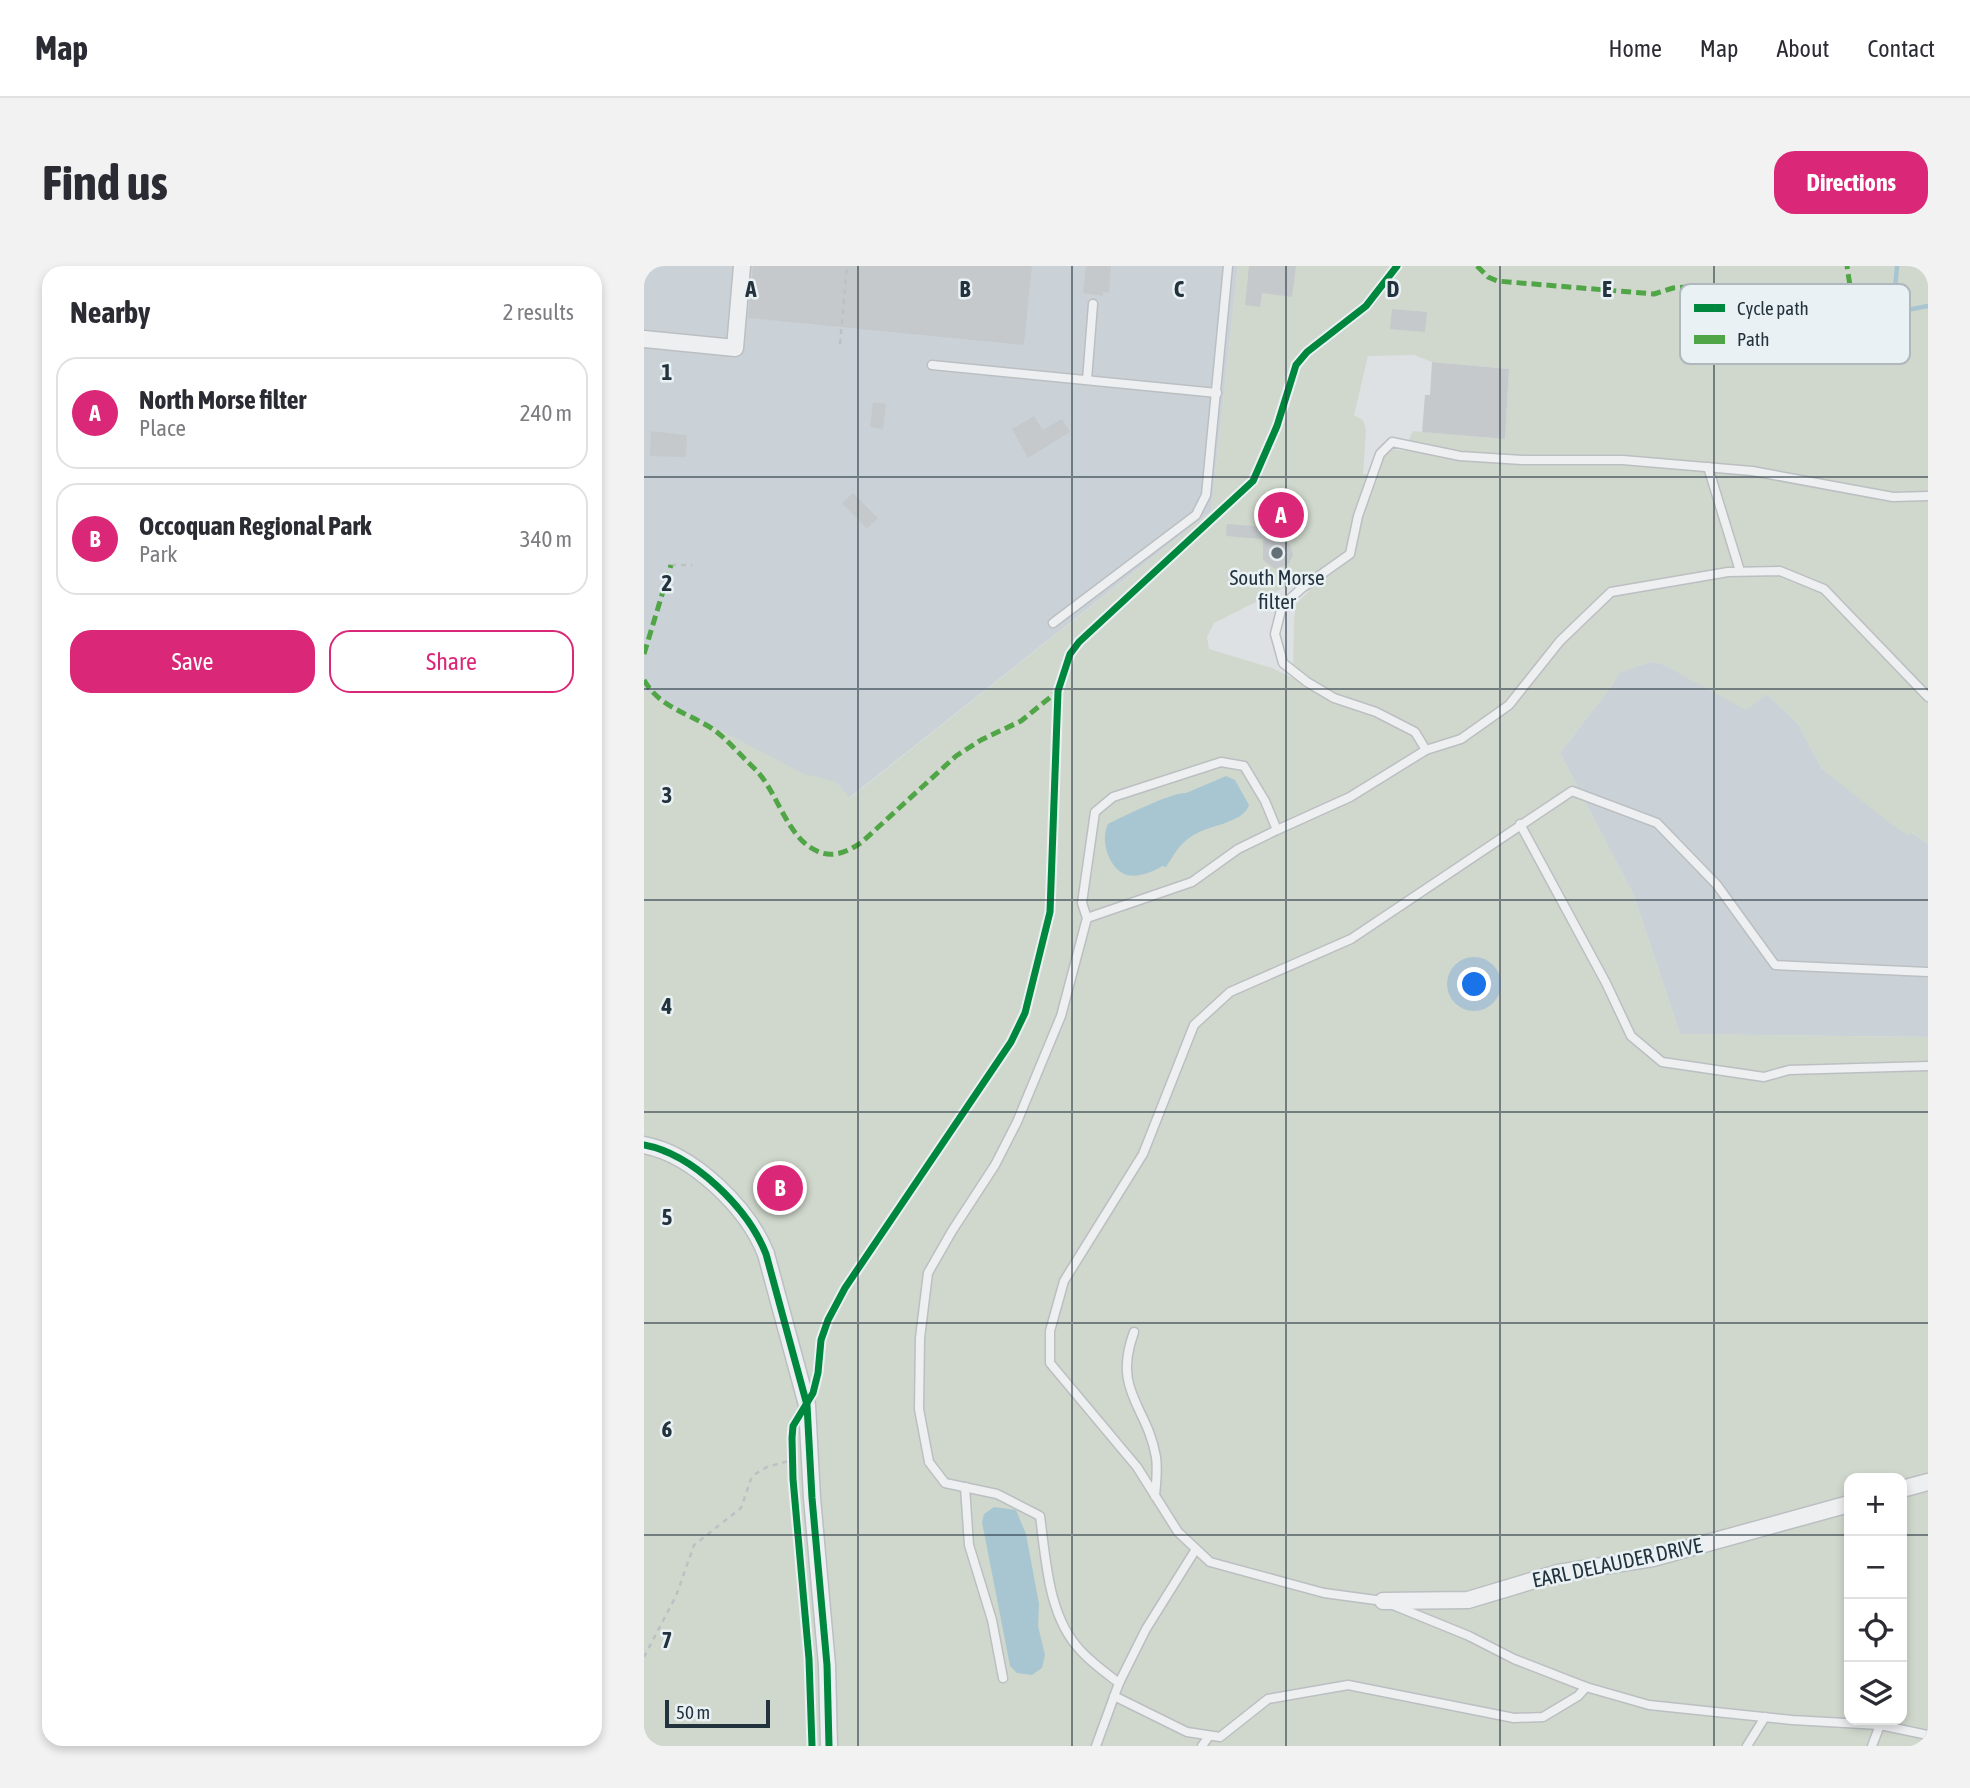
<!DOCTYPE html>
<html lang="en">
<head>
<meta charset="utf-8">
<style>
	:root { --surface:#fff; --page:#f2f2f3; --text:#2b2b33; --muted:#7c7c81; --line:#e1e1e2; --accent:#db2777 }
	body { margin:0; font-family:"Asap Condensed",sans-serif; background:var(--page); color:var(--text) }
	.controls { position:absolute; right:21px; bottom:21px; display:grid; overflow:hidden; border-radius:14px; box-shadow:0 4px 10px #0003 }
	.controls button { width:63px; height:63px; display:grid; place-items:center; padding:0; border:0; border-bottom:2px solid var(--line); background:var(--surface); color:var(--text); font:35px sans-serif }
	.scale { position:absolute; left:21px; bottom:18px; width:105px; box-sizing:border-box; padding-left:7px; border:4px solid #23333e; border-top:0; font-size:19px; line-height:24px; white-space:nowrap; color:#23333e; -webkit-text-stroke:5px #eaf1f4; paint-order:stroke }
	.you { position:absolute; left:831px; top:719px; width:24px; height:24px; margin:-18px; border:5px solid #fff; border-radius:50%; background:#1a73e8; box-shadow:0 0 0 10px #1a73e833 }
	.badge { display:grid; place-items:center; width:46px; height:46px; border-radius:50%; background:var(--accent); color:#fff; font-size:23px; font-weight:700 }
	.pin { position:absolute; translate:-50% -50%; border:4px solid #fff; box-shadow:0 2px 7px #0006 }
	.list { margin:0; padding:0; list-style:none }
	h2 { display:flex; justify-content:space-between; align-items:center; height:91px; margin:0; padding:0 28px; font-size:30px }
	h2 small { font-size:23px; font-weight:400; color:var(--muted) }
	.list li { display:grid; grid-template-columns:46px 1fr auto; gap:21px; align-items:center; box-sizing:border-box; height:112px; margin:0 14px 14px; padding:0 14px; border:2px solid var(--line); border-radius:21px }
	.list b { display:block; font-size:26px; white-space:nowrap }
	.list p { margin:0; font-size:23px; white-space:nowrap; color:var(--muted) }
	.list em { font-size:23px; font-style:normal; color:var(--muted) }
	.actions { display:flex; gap:14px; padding:21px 28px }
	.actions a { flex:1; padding:16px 0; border:2px solid var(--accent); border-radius:21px; text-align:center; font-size:24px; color:var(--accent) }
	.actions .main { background:var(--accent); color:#fff }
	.icon { flex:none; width:38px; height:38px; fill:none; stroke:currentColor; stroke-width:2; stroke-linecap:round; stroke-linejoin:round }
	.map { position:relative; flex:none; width:1284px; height:1480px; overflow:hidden; border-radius:21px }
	header { display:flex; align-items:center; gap:42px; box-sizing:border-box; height:98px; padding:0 35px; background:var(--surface); border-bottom:2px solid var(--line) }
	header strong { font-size:33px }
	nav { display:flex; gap:38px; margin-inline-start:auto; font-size:24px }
	.intro { display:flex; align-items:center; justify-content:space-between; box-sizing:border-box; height:168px; padding:0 42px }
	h1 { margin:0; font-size:49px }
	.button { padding:18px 32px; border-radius:21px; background:var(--accent); color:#fff; font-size:24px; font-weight:700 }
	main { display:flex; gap:42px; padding:0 42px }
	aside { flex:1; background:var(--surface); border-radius:21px; box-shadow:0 4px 10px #0003 }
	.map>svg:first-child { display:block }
</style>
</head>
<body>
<header>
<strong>Map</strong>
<nav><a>Home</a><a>Map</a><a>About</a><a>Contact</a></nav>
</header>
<div class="intro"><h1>Find us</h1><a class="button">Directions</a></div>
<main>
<aside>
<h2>Nearby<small>2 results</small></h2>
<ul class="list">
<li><span class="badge">A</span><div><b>North Morse filter</b><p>Place</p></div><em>240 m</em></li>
<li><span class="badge">B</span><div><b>Occoquan Regional Park</b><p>Park</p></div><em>340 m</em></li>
</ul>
<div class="actions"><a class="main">Save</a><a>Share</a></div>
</aside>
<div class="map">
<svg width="1284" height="1480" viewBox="0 0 1284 1480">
	<rect width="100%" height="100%" fill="#dde1e4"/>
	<g fill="#cad2d8">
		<polygon points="0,0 594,0 567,245 205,532 0,425"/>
		<polygon points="1006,396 1018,398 1046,412 1123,428 1154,458 1178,503 1284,578 1284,771 1036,768 990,630 916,487 969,418 976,406"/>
	</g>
	<path fill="#d0d8cd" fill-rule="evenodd" d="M594 0H1284V578L1268 566 1265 570 1243 555 1178 503 1154 458 1123 428 1102 444 1018 398 1006 396 977 406 969 418 916 487 990 630 1036 768 1284 771V1480H0V425L160 508 192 516 206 532 567 245ZM770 89 788 96 865 103 861 173 769 165 760 185 747 183 742 186 733 209 719 208 722 164 719 154 710 149 724 90ZM655 314 665 325 652 338 650 354 649 412 628 402 565 383 563 371 570 357ZM1205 1212H1258V1454H1205Z"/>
	<g fill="#a8c6d2">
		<path d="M582 510 591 514 605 539C600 557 564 559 548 570 535 578 530 589 522 601L518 600C510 606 491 613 480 608 464 600 456 573 464 558 478 551 528 526 542 527Z"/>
		<polygon points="350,1241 372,1244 382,1268 395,1338 394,1360 401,1389 398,1402 388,1409 373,1407 366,1400 338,1256 340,1248"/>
	</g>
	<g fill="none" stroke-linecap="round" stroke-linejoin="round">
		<polyline stroke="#a8c6d2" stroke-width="4.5" points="1253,0 1250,35 1258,45 1284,40"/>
	</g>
	<g fill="#c5c9cc">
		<polygon points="109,0 388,0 380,79 104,52"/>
		<polygon points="442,0 467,0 465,27 459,26 459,30 439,27"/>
		<polygon points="605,0 652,0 648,31 618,27 616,41 601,39"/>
		<polygon points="748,43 783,46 781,66 746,63"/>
		<polygon points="788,96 865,103 861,173 778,166 781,129 786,129"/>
		<polygon points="229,136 242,138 239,163 226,161"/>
		<polygon points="390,150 399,164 418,153 426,166 384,192 368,163"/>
		<polygon points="7,165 43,169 42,191 6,190"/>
		<polygon points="209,227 234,252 223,263 198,237"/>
		<polygon points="641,235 650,241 652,246 652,256 638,270 646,279 649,289 645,298 631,303 619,294 619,273 582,270 583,258 621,261 623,243 630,236"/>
	</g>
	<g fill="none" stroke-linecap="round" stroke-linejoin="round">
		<defs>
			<g id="service">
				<polyline points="288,99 573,127"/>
				<polyline points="443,114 449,38"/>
				<polyline points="1064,201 1096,305"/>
				<polyline points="1284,230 1249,231 1108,205 979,194 878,194 816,190 748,176 736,188 714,250 706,288 658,322 638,340 631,368 639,397 663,416 690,432 732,446 771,466 782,484 817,473 865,439 916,375 967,326 1084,306 1136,305 1180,323 1284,431"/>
				<polyline points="409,357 552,249 562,229 584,0"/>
				<polyline points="876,558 962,717 987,770 1018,796 1120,811 1145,804 1284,800"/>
				<polyline points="633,564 594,583 548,616 443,652 438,637 451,546 469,531 577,496 600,500 621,535 633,564 706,531 782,484"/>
				<path d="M443 652 417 750 373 856 351 899 308 965 284 1007 276 1072 275 1143 285 1196 301 1217 353 1228 396 1250C402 1294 404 1351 437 1385 448 1397 462 1407 475 1417"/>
				<polyline points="1284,706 1131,699 1073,619 1013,557 928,525 707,673 586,726 550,759 499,888 420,1015 406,1065 406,1097 493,1201 534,1266 566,1296 680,1327 739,1335 825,1370 870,1393 942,1421 1005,1439 1148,1454 1236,1459 1284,1469"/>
				<path d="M490 1066C468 1126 503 1139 512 1191 514 1204 512 1217 511 1230"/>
				<polyline points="321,1221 325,1279 348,1354 359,1412"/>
				<polyline points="470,1430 543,1466 576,1471 624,1433 704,1419 870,1452 899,1451 934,1430 942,1421"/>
				<polyline points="452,1480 475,1417 502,1363 552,1283"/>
				<polyline points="558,1480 565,1470"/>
				<polyline points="1103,1480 1121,1451"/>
				<polyline points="1228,1480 1236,1459"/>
			</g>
			<g id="minor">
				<polyline points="0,73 91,82 98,0"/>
				<path d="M0 879C49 888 104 942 122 988L163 1139 168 1232 183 1399 185 1480"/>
				<polyline points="1258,1223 1284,1216"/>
				<polyline points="739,1335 824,1334 914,1307 1009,1292 1205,1238"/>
			</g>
		</defs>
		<use href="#service" stroke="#bbbfc2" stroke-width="11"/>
		<use href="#minor" stroke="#bbbfc2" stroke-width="19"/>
		<g stroke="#bcc1c4" stroke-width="2.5" stroke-dasharray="5 5" stroke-linecap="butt">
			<polyline points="196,78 203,0"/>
			<polyline points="27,299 48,299"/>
			<polyline points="0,1391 32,1330 50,1279 97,1242 108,1210 123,1201 148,1194"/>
		</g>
		<use href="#service" stroke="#edeff0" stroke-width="8"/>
		<use href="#minor" stroke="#edeff0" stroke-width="16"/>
		<g stroke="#50a546" stroke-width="5" stroke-dasharray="10 5" stroke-linecap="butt">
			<path d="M833 0 844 11 853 15 1010 28 1029 22 1057 20 1079 30 1095 32 1109 38 1132 54 1155 76 1195 88 1215 90 1216 87 1199 64 1173 39V35C1182 30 1193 37 1203 32L1206 20 1203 0"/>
			<polyline points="0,388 27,299"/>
			<path d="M0 414C15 441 44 447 69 463 84 474 98 491 112 504 134 527 143 572 173 585 189 593 205 585 218 576L312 490 337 474 377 455 414 425"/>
		</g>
		<defs>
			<g id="cycleway">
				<path d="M0 879C49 888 104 942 122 988L163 1139 168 1232 183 1399 185 1480"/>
				<polyline points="168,1480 165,1393 149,1213 148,1172 149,1160 169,1127 174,1107 177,1074 184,1054 201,1022 367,776 381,747 406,646 414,425 426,388 435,376 609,215 633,160 652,99 663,86 722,40 753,0"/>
			</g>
		</defs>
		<use href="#cycleway" stroke="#eaf1f4" stroke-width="11"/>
		<use href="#cycleway" stroke="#00873e" stroke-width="7"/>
	</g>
	<path fill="none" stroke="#23333e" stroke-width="2" stroke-opacity="0.55" d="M214 0V1480M428 0V1480M642 0V1480M856 0V1480M1070 0V1480M0 211H1284M0 423H1284M0 634H1284M0 846H1284M0 1057H1284M0 1269H1205M1258 1269H1284"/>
	<circle fill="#647078" stroke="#eaf1f4" stroke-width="2.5" cx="633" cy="287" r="7"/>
	<g text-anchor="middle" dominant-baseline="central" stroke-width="5" stroke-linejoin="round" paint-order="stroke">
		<g font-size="21" fill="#23333e" stroke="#eaf1f4">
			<text x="633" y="311">South Morse<tspan x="633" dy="24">filter</tspan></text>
		</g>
		<g font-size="21" fill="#23333e" stroke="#eaf1f4">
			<text transform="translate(973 1296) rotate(-12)">EARL DELAUDER DRIVE</text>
		</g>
	</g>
	<rect x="1036" y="18" width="230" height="80" rx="10" fill="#eaf1f4" stroke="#aeb8bd" stroke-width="2"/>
	<rect x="1050" y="38" width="31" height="8" fill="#00873e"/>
	<rect x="1050" y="69" width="31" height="9" fill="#50a546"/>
	<g font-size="19" fill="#23333e">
		<text x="1093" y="49">Cycle path</text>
		<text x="1093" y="80">Path</text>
	</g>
	<g font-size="23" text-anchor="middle" font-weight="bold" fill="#23333e" stroke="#eaf1f4" stroke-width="5" stroke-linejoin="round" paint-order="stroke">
		<text x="107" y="31">A</text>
		<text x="321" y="31">B</text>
		<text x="535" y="31">C</text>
		<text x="749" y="31">D</text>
		<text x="963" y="31">E</text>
		<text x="23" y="114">1</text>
		<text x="23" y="325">2</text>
		<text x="23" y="537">3</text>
		<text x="23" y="748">4</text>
		<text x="23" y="959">5</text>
		<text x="23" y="1171">6</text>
		<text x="23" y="1382">7</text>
	</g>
</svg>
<div class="controls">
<button>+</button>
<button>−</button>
<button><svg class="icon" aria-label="locate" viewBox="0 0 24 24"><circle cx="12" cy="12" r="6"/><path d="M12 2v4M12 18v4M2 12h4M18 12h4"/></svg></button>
<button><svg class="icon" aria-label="layers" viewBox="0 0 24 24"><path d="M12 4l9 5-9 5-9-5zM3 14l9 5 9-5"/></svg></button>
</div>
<div class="scale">50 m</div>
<div class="you"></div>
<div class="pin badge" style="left:637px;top:249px">A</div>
<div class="pin badge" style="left:136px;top:922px">B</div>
</div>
</main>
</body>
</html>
